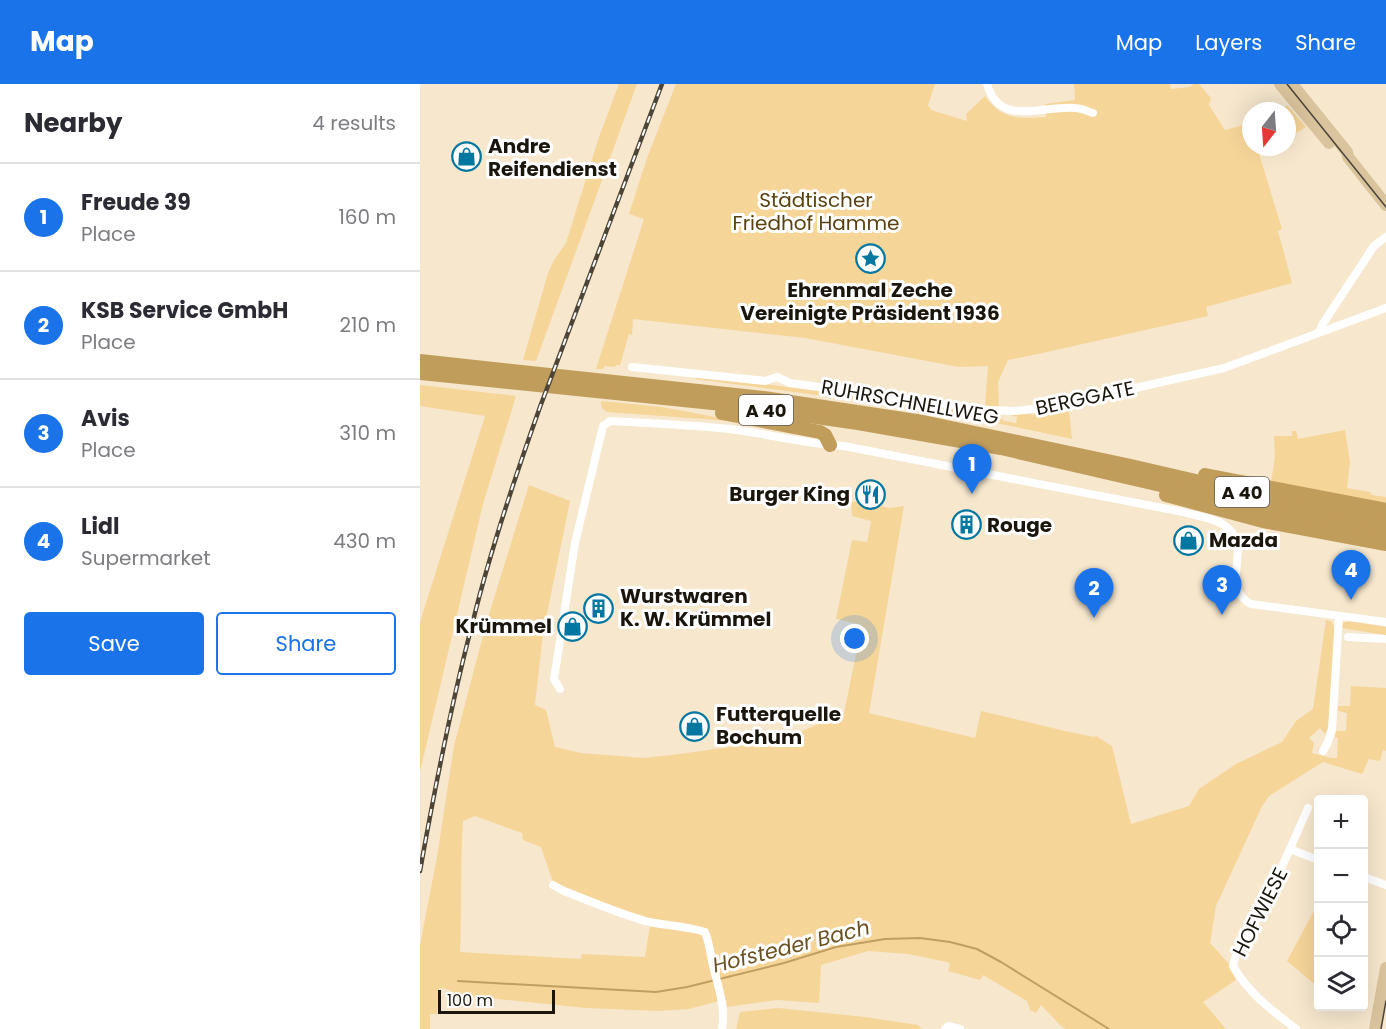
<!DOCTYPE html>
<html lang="en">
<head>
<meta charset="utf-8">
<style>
	:root { --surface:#fff; --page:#f2f2f3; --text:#2b2b33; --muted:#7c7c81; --line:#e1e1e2; --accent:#1a73e8 }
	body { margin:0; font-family:Poppins,sans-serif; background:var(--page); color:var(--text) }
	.controls { position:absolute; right:18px; bottom:18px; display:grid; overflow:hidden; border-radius:6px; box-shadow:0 6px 24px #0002 }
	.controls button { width:54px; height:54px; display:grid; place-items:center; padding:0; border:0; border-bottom:2px solid var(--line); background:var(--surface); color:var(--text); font:30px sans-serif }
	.compass { position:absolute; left:822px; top:18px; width:54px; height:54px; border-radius:50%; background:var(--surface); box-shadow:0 6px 24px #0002; rotate:197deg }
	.scale { position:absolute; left:18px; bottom:15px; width:117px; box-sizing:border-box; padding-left:6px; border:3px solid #1b160d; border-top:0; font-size:16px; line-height:21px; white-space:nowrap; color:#1b160d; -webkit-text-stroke:4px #fff; paint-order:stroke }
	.you { position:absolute; left:435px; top:555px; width:21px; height:21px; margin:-15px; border:4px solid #fff; border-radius:50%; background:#1a73e8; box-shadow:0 0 0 9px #1a73e833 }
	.badge { display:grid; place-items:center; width:39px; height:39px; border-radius:50%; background:var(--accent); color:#fff; font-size:20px; font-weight:700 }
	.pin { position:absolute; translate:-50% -50px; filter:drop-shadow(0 2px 3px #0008) }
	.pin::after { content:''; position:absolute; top:32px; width:21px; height:18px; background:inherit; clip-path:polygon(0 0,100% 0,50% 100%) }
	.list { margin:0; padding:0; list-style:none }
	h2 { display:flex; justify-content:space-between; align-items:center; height:78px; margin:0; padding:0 24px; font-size:26px }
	h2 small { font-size:20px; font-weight:400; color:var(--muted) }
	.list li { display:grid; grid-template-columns:39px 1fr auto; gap:18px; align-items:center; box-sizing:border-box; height:108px; padding:0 24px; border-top:2px solid var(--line) }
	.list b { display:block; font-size:22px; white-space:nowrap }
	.list p { margin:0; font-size:20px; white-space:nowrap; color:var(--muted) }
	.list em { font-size:20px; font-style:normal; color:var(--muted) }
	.actions { display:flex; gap:12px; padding:18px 24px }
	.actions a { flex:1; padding:14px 0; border:2px solid var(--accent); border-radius:6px; text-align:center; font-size:21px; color:var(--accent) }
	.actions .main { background:var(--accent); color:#fff }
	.icon { flex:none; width:33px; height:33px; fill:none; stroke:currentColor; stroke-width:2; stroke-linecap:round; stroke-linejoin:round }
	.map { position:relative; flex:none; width:966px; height:945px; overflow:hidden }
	header { display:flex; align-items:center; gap:36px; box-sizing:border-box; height:84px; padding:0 30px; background:var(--accent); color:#fff }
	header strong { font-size:28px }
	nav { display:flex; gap:33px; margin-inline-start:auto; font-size:21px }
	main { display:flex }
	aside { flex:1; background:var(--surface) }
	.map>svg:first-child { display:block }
</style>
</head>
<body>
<header>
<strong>Map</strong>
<nav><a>Map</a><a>Layers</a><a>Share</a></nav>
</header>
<main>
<aside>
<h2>Nearby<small>4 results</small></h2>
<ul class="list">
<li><span class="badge">1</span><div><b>Freude 39</b><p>Place</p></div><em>160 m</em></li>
<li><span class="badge">2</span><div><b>KSB Service GmbH</b><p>Place</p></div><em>210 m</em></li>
<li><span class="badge">3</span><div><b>Avis</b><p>Place</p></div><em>310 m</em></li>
<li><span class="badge">4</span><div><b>Lidl</b><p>Supermarket</p></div><em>430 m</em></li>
</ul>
<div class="actions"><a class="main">Save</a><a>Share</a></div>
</aside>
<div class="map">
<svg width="966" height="945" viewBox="0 0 966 945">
	<rect width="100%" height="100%" fill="#f6e7cd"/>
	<g fill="#f6d599" fill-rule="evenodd">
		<polygon points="199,0 217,0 116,277 103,276 128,189 134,176 146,159 179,53"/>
		<path d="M256 0H515L508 21 511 26 547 37 546 30 565 12C581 36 600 35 626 33L625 20 655 16 654 0H750L751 5 770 3 774 0H779L791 14 789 21 805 46 831 39V63H837L862 145 858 147 872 199 786 223 788 232 618 270 588 276 578 298 579 323 565 322 568 282 539 283 385 254 213 235 212 251 209 250 200 281H196L195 283 185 282 183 285H176L224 135 209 130 227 74Z"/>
		<polygon points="867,21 886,43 876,49 867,52 867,27 860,27"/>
		<polygon points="277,293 320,297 581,331 581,334 584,337 596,339 597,333 591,331 611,330 611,331 649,327 652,355 586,341 495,324 275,295"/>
		<polygon points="0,301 96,312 63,420 0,688 0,538 65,332 0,322"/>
		<path d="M181 317 242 323 311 336V337L187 328C182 325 181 323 181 317Z"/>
		<polygon points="925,346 930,378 927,404 950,408 952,411 966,413 966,420 851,399 855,372 854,352 872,352 872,347 876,347 878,355"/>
		<path d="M109 401 150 417 123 549 115 621 126 626 135 663 161 669 223 674 252 671 361 656 424 629 442 541 416 535 432 456 447 458 451 437 432 432 431 417 470 424 484 422 449 629 555 654 561 627 645 647 674 653 676 652 692 662 711 740 769 722 779 705 816 680 862 658 876 637 893 625 906 536 912 538 915 546 909 640 908 645 905 650 900 644 889 654 894 659 892 669 911 674H917L918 654 915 653 916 647H926L927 629 918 627V622H930L931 602 966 604V667L963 666 960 677 949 675 942 690 903 678 849 712 842 722 796 822 790 859 809 880 816 896 783 918 806 945H646L641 942 621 921 616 929 610 926 607 917 563 891 560 896 528 887 530 880 527 878 488 870 448 867 401 881 399 919 357 916 307 923 306 915 269 925 237 927 166 924 39 911 27 905 19 904 17 930H10V945H0V861L17 773 34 662 66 540ZM55 732 102 749 103 756 121 763 133 798 205 827 231 835 225 873 162 870 161 875 40 868C42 824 40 781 43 737Z"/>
		<polygon points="930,537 966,543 966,551 921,544 922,539"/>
		<polygon points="895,825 898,827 898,903 867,877"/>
		<polygon points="358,924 445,933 498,941 502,945 316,945 320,928"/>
	</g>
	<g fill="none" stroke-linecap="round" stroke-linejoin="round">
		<polyline stroke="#c19f60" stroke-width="2" points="38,897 236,908 267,903 364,879 416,863 465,855 500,854 530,858 557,865 581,878 689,945"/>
		<g stroke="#fff" stroke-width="8">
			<path d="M567 0C579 44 623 21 655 24 661 24 667 27 673 29"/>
			<polyline points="899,248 902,241 954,162 966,153"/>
			<polyline points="212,283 345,297 357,293 370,299 569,326 593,327 631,323 804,284 966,224"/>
			<polyline points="928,553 966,555"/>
			<path d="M140 605 134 595 155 459 183 342 190 337C230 339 270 341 310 345 348 350 386 360 424 362L763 428C776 432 792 433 804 441 837 462 796 501 831 520L966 538"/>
			<polyline points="903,667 908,658 912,645 919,532"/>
			<polyline points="870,765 898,776"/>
			<polyline points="944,793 966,801"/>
			<path d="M133 801 144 807C172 818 200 830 229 838 248 842 268 842 285 848 289 858 290 867 292 877 297 901 306 920 302 945"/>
			<polyline points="525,945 528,942 540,945"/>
			<path d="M876 945C853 927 828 909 813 882L816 871 844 823 888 724"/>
		</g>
		<g stroke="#dac49d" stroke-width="12">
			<polyline points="860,0 909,59"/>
			<polyline points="872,0 927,68 928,73 966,121"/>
			<polyline points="955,945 966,884"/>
		</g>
		<g stroke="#c19d5b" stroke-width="14">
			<polyline points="0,277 344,314 503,338 711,382 901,426 966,437"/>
			<polyline points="0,289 312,321 438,339 581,364 862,429 966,449"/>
			<polyline points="302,329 400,348 405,351 410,361"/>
			<polyline points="785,391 966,426"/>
			<polyline points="746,411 843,437 966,460"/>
		</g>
		<g stroke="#4c4538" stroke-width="1.5">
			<polyline points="867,0 966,123"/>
			<polyline points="961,945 966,917"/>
		</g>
		<defs>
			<path id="rail" d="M0 787C15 703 31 620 53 537 71 464 95 393 120 323L242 0"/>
		</defs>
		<use href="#rail" stroke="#4c4538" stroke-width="4.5"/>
		<use href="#rail" stroke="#fff" stroke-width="2" stroke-dasharray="7" stroke-linecap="butt"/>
	</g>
	<defs>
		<symbol id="shop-ring" viewBox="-11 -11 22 22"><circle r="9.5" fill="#fff" stroke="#0377a0" stroke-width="1.5"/><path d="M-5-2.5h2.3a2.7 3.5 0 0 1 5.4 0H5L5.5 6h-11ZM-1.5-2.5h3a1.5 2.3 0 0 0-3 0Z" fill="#0377a0"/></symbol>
		<symbol id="sight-ring" viewBox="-11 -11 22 22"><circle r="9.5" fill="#fff" stroke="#0377a0" stroke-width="1.5"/><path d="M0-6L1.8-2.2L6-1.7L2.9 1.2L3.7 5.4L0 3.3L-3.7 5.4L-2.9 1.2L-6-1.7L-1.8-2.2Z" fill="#0377a0"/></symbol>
		<symbol id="restaurant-ring" viewBox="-11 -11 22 22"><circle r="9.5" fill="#fff" stroke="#0377a0" stroke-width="1.5"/><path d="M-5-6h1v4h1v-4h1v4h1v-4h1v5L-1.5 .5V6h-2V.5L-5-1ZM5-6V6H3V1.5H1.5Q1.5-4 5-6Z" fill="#0377a0"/></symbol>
		<symbol id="building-ring" viewBox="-11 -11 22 22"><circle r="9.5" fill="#fff" stroke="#0377a0" stroke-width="1.5"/><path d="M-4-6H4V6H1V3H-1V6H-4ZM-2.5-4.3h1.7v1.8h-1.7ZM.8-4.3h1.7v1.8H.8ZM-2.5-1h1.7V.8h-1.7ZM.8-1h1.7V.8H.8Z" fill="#0377a0"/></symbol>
	</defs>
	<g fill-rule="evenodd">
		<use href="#shop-ring" x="30" y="56" width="33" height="33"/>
		<use href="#sight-ring" x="434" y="158" width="33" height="33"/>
		<use href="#restaurant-ring" x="434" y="394" width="33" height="33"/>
		<use href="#building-ring" x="530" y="424" width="33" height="33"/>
		<use href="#shop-ring" x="752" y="440" width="33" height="33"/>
		<use href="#building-ring" x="162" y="508" width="33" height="33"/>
		<use href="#shop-ring" x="136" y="526" width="33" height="33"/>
		<use href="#shop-ring" x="258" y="626" width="33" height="33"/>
	</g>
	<g text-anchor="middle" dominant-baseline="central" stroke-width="6" stroke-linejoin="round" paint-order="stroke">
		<g fill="#fff" stroke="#5f5c56" stroke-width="1.5">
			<rect x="319" y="311" width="54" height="30" rx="4.5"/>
			<rect x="795" y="393" width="54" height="30" rx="4.5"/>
		</g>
		<g font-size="18" font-weight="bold" fill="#1b160d">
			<text x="346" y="326">A 40</text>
			<text x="822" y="408">A 40</text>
		</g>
		<g font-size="20" font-weight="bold" fill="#1b160d" stroke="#fff" text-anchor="start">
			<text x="68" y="62">Andre<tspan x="68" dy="23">Reifendienst</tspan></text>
			<text x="450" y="206" text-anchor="middle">Ehrenmal Zeche<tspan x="450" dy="23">Vereinigte Präsident 1936</tspan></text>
			<text x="430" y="410" text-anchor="end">Burger King</text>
			<text x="567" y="441">Rouge</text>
			<text x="789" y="456">Mazda</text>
			<text x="200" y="512">Wurstwaren<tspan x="200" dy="23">K. W. Krümmel</tspan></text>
			<text x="132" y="542" text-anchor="end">Krümmel</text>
			<text x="296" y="630">Futterquelle<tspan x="296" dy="23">Bochum</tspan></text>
		</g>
		<g font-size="20" fill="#5a4210" stroke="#fff">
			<text x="396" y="116">Städtischer<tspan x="396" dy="23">Friedhof Hamme</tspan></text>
		</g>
		<g font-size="20" fill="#1b160d" stroke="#fff">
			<text transform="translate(665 314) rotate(-12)">BERGGATE</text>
			<text transform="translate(490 318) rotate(10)">RUHRSCHNELLWEG</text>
			<text transform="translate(840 828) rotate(-63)">HOFWIESE</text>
		</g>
		<g font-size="21" font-style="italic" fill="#6b5222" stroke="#fff">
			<text transform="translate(371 862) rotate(-14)">Hofsteder Bach</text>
		</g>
	</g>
</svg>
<div class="controls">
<button>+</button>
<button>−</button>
<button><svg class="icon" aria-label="locate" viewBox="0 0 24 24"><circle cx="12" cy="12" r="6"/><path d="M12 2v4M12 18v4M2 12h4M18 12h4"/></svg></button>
<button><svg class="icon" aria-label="layers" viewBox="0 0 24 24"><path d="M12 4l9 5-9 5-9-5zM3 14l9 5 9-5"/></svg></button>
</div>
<svg class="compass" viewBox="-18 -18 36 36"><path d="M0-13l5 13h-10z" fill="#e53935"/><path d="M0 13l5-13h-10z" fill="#7c7c81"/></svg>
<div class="scale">100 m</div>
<div class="you"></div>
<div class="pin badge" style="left:552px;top:410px">1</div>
<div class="pin badge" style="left:674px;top:534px">2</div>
<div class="pin badge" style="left:802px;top:531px">3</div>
<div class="pin badge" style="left:931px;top:516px">4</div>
</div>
</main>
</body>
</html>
